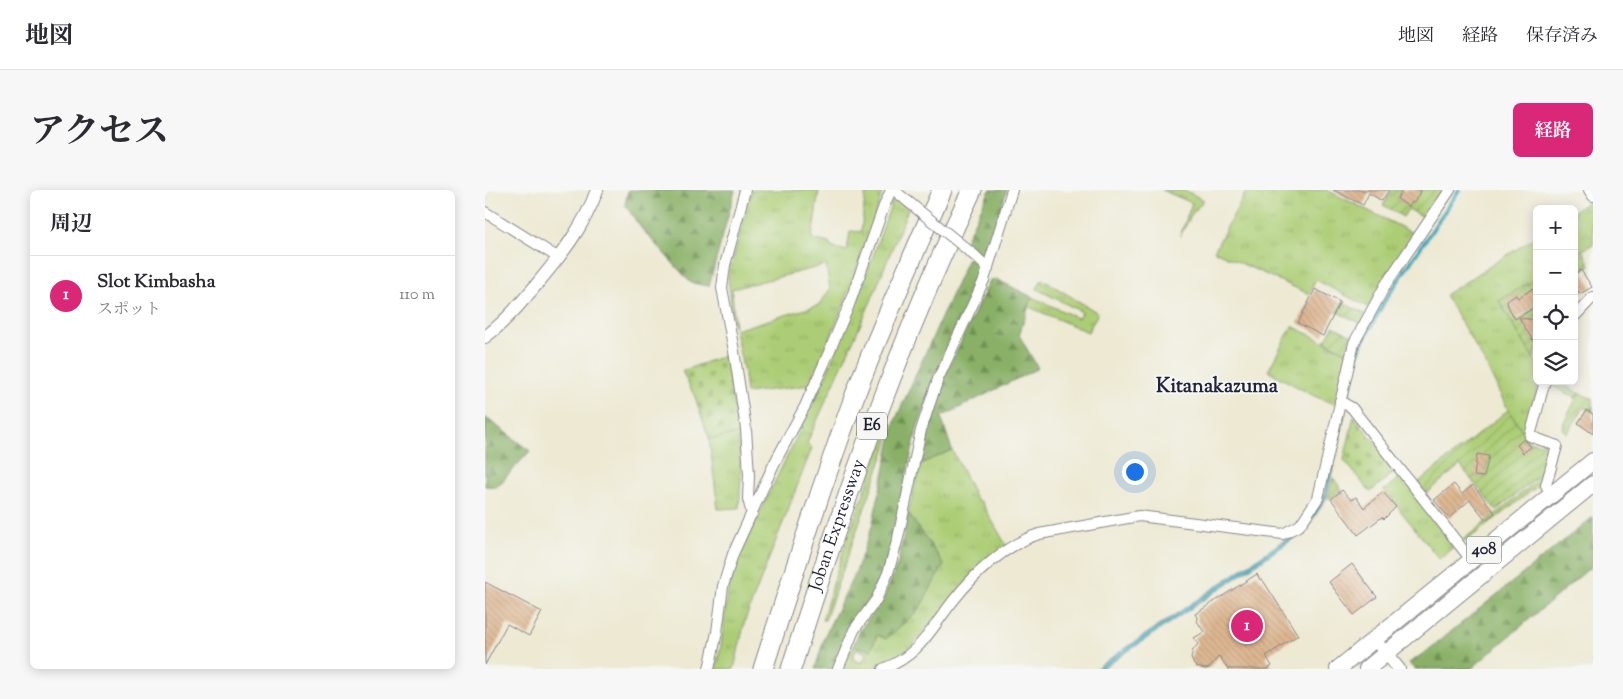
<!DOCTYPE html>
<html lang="ja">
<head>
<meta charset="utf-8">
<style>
	:root { --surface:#fff; --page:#f7f7f7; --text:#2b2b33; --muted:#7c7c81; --line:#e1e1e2; --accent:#db2777 }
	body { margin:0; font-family:"Sorts Mill Goudy","Noto Serif JP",serif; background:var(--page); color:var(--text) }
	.controls { position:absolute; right:15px; top:15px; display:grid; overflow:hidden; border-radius:8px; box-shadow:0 2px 12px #0003 }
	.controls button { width:45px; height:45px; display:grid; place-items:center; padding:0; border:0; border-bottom:1px solid var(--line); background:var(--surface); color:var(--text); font:25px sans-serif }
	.you { position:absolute; left:649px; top:281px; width:18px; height:18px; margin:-12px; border:4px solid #fff; border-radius:50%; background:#1a73e8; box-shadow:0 0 0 8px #1a73e833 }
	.badge { display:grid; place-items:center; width:32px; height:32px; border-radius:50%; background:var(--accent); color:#fff; font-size:16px; font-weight:700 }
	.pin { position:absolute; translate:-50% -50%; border:2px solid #fff; box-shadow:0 1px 5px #0006 }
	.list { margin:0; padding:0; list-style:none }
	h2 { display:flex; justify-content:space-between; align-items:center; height:65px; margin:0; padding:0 20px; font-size:21px }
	h2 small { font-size:16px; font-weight:400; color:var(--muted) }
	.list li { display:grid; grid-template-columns:32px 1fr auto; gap:15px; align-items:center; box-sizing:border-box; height:80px; padding:0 20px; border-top:1px solid var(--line) }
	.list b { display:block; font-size:19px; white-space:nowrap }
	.list p { margin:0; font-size:16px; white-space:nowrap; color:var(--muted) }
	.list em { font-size:16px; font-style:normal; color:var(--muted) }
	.icon { flex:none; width:28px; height:28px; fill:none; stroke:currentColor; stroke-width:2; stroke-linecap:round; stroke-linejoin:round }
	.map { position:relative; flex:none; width:1108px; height:479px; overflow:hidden; border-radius:8px }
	header { display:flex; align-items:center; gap:30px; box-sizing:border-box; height:70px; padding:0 25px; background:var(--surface); border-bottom:1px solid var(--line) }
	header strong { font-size:24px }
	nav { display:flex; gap:28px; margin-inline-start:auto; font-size:18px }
	.intro { display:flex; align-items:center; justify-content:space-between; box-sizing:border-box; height:120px; padding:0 30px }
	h1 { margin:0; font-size:35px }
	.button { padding:12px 22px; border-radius:8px; background:var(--accent); color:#fff; font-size:18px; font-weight:700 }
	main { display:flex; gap:30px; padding:0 30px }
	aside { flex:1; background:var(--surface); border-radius:8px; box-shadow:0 2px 12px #0003 }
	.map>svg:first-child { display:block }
</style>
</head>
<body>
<header>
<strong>地図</strong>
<nav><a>地図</a><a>経路</a><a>保存済み</a></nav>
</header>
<div class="intro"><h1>アクセス</h1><a class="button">経路</a></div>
<main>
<aside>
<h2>周辺<small></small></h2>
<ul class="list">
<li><span class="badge">1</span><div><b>Slot Kimbasha</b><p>スポット</p></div><em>110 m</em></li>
</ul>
</aside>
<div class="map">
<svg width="1108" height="479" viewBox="0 0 1108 479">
	<defs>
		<pattern id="grass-tufts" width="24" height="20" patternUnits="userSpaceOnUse" patternTransform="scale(1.25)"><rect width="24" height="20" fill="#accd75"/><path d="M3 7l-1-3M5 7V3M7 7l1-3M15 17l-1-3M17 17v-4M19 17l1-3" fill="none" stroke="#94b066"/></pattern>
		<pattern id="forest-firs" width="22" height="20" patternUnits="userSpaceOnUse" patternTransform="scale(1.25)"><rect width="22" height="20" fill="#89b066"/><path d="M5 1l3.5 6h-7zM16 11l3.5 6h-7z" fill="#708f55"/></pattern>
		<pattern id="cemetery-stones" width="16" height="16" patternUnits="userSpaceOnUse" patternTransform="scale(1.25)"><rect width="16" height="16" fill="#accd75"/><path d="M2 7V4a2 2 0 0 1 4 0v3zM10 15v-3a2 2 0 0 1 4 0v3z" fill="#94b066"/></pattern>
		<pattern id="garden-furrows" width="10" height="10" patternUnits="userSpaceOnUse" patternTransform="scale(1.25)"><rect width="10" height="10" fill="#accd75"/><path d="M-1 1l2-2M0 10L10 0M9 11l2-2" fill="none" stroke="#94b066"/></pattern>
		<pattern id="water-ripples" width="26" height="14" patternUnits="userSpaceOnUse" patternTransform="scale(1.25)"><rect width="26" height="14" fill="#3fa9be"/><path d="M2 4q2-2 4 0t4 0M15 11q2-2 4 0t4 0" fill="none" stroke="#34899c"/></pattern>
		<pattern id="building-back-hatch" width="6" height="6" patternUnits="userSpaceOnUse" patternTransform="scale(1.25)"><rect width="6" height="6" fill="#deb792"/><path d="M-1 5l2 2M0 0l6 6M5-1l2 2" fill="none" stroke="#be9d7f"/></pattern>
	</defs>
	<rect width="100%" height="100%" fill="#f6f6f2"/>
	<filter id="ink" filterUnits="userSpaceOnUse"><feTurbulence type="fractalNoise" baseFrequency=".02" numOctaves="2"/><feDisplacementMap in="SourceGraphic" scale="10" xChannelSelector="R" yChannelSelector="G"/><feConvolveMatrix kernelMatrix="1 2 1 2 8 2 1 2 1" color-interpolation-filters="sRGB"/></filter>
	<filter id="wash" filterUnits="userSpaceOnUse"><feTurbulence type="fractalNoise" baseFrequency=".0096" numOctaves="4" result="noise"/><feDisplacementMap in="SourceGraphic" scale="20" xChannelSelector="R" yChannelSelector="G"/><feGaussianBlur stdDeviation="1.12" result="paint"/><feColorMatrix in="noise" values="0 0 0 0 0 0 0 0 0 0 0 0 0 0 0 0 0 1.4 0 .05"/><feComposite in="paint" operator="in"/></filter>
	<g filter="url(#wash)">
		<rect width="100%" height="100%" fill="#ede9d3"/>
		<g fill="url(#grass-tufts)" stroke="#677858" fill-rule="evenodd">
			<path d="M267 0H334L327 49 344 53 346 57 362 61 365 41 376 42 381 0H397L394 14 358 117 325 195 261 203 259 183 247 126 243 86ZM341 75 345 99 334 115 250 140 247 99Z"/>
			<polygon points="677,0 699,0 719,10 707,24 695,46 707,13"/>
			<polygon points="762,0 842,0 930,44 883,117 831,90 824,104 729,61"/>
			<polygon points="408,9 412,9 423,19 386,111 322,253 327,258 260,430 249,479 231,479 236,456 243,400 255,363 336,197 373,108"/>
			<polygon points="1104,11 1108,17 1108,54 1089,65 1089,21"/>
			<polygon points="1052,46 1052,88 1014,111 1052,174 1052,191 1054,191 1041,246 1023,220 999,171 960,105"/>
			<polygon points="557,89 613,123 603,142 544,117 547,107 593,128 597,122 552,99"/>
			<polygon points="807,136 862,163 850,214 829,206 783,181"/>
			<polygon points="1065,191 1071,191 1094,203 1090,208 1064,194"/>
			<polygon points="407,233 401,258 340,430 337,430 360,355 400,245"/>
			<polygon points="253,244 256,285 254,318 233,319 224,249"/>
			<path d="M467 260 493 312 496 311 521 355 446 433 426 457 414 467 386 479H358L368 456 386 460 392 445 433 421 459 374 423 323 435 274ZM371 459 382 463 377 473 367 469Z"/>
			<polygon points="917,286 971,355 954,369 899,300"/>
			<polygon points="1057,287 1054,295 981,351 978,350"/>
		</g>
		<g fill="url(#forest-firs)" stroke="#566950">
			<polygon points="143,0 250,0 224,96 206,93 156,38 140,15"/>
			<polygon points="505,0 522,0 514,23 502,66 497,67 480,51"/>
			<polygon points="483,68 496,76 496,87 433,235 401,373 388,404 365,437 347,479 330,479 341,443 372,379 387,336 410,231"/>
			<polygon points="511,89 547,107 534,145 553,178 456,227 467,260 435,274 445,231 456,194 505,90"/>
			<polygon points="0,227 45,261 12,297 0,296"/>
			<polygon points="423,323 459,374 433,421 401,449 392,445 386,460 368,456 375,440 398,410 413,373"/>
			<polygon points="1108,327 1108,375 986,479 929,479 924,473 942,461"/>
		</g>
		<g fill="url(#cemetery-stones)" stroke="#677858">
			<polygon points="241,165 253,244 224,249 210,207 197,181"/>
			<polygon points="869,226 912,280 885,302 859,270"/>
		</g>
		<g fill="url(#garden-furrows)" stroke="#677858" fill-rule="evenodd">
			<polygon points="907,0 917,0 912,9 924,16 936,0 959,0 941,28 923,19 918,27 898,15"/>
			<polygon points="1097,60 1105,75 1089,84 1089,65"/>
			<polygon points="1052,88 1052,106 1033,108 1031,105 1022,111 1023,116 1031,130 1034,130 1052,116 1052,160 1049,169 1014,111"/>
			<polygon points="857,112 880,124 875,133 852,122"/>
			<polygon points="848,136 867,146 863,155 862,163 840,151"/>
			<polygon points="1094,203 1106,208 1108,208 1108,223 1099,217 1082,244 1078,239 1079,232"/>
			<path d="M1023 220 1041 246 1042 251 1062 255 1065 261 1053 287 1011 320 975 275 942 303 933 293ZM1004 266 999 287 989 286Z"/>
			<polygon points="848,288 857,299 844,309 843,308"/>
		</g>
		<polygon fill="url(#water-ripples)" stroke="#30667c" points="857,220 861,220 841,309 820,341 617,479 610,479 817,338 838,309"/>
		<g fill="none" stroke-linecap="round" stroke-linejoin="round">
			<polyline stroke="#3fa9be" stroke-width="4" points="863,206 876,155 899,112 974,0"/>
		</g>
		<g id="blocks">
			<g fill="url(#building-back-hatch)">
				<polygon points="848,0 904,0 897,11 884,3 878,15"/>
				<polygon points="917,0 936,0 929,13 927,12 924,17 912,9"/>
				<polygon points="1096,80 1107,97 1095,104 1089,96 1089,85"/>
				<polygon points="830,99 855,112 838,146 813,133"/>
				<polygon points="1047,99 1052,106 1052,116 1030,129 1023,116 1022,111 1031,105 1033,108"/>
				<polygon points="1034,128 1052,130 1052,157"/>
				<polygon points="1102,220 1108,224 1108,244 1093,233"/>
				<polygon points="1039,249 1046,257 1038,263 1032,255"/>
				<polygon points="992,264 1004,266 999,287 989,286"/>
				<polygon points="969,294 977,304 988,295 1010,323 1001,330 985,310 964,328 949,310"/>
				<polygon points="857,300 866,310 871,307 879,318 898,302 911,317 899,329 897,327 873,345 846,309"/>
				<polygon points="867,374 892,407 869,425 844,392"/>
				<polygon points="772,384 775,390 777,389 813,445 781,466 787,476 782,479 743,479 734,466 724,478 720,479 712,477 709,475 706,468 708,460 713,454 709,448 719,442 712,431 713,429 710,424"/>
				<polygon points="0,392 57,422 44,446 22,434 0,475"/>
			</g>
		</g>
	</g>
	<g filter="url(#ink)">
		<use href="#blocks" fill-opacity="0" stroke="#888687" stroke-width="1"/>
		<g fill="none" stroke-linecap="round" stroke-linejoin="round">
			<defs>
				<g id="minor">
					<polyline points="260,0 240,75 237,98 249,161 261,239 264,285 263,309 267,324"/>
					<polyline points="409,0 421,10"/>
					<polyline points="1104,0 1108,6"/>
					<polyline points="0,22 74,68"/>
					<polyline points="489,65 503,78"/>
					<polyline points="1089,127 1108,107"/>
					<polyline points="1060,191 1045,246 1072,256 1061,295 1066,306"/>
					<polyline points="855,211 867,218 987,371"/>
					<polyline points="224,479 232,442 238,396 248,364 289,274 320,216 339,174 364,115 399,16 406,0"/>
					<polyline points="353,479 369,440 391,410 403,383 413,348 436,240 453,189 499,90 527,0"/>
					<path d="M398 479C435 465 445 440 468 411 489 384 520 355 554 344L654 326 798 344 815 335 833 308 869 153 901 94 965 0"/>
				</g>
				<g id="tertiary">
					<path d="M0 147C20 132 36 113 52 94 76 65 99 37 112 0"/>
					<polyline points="890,450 914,479"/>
				</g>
				<g id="trunk">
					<polyline points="853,479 1108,271"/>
					<polyline points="882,479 1108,294"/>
				</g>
				<g id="motorway">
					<path d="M278 479C306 390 335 301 367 213 394 141 426 70 457 0"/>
					<path id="s1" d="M306 479C357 316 413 154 487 0"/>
				</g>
			</defs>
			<use href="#minor" stroke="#888687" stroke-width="12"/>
			<use href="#tertiary" stroke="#888687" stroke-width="14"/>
			<use href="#trunk" stroke="#888687" stroke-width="18"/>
			<use href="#motorway" stroke="#888687" stroke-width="21"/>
			<use href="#minor" stroke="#fff" stroke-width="10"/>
			<use href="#tertiary" stroke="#fff" stroke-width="12"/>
			<use href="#trunk" stroke="#fff" stroke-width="16"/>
			<use href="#motorway" stroke="#fff" stroke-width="19"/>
			<defs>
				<polyline id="minor-bridge" points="421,10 489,65"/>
			</defs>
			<use href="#minor-bridge" stroke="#888687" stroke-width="12" stroke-linecap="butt"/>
			<use href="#minor-bridge" stroke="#fff" stroke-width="10"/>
		</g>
	</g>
	<g text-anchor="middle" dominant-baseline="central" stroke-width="4" stroke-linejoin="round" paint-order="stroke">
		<g fill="#f6f6f2" stroke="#626272" stroke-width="1">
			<rect x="372" y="222.5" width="30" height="27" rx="4"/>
			<rect x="981.5" y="346.5" width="35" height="27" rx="4"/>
		</g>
		<g font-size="16" font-weight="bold" fill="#22223b">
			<text x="387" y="236">E6</text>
			<text x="999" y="360">408</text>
		</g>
		<g font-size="18" fill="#22223b" stroke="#f6f6f2">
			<text stroke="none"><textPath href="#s1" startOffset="151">Joban Expressway</textPath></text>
		</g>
		<g font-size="20" font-weight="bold" fill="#22223b" stroke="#f6f6f2">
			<text x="732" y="197">Kitanakazuma</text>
		</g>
	</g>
</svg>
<div class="controls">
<button>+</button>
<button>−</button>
<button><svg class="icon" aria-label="locate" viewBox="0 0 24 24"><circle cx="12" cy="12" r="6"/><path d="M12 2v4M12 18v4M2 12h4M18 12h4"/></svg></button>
<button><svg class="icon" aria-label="layers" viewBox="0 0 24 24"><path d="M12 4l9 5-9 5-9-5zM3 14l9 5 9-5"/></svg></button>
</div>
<div class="you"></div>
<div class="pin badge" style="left:762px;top:436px">1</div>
</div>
</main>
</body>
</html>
